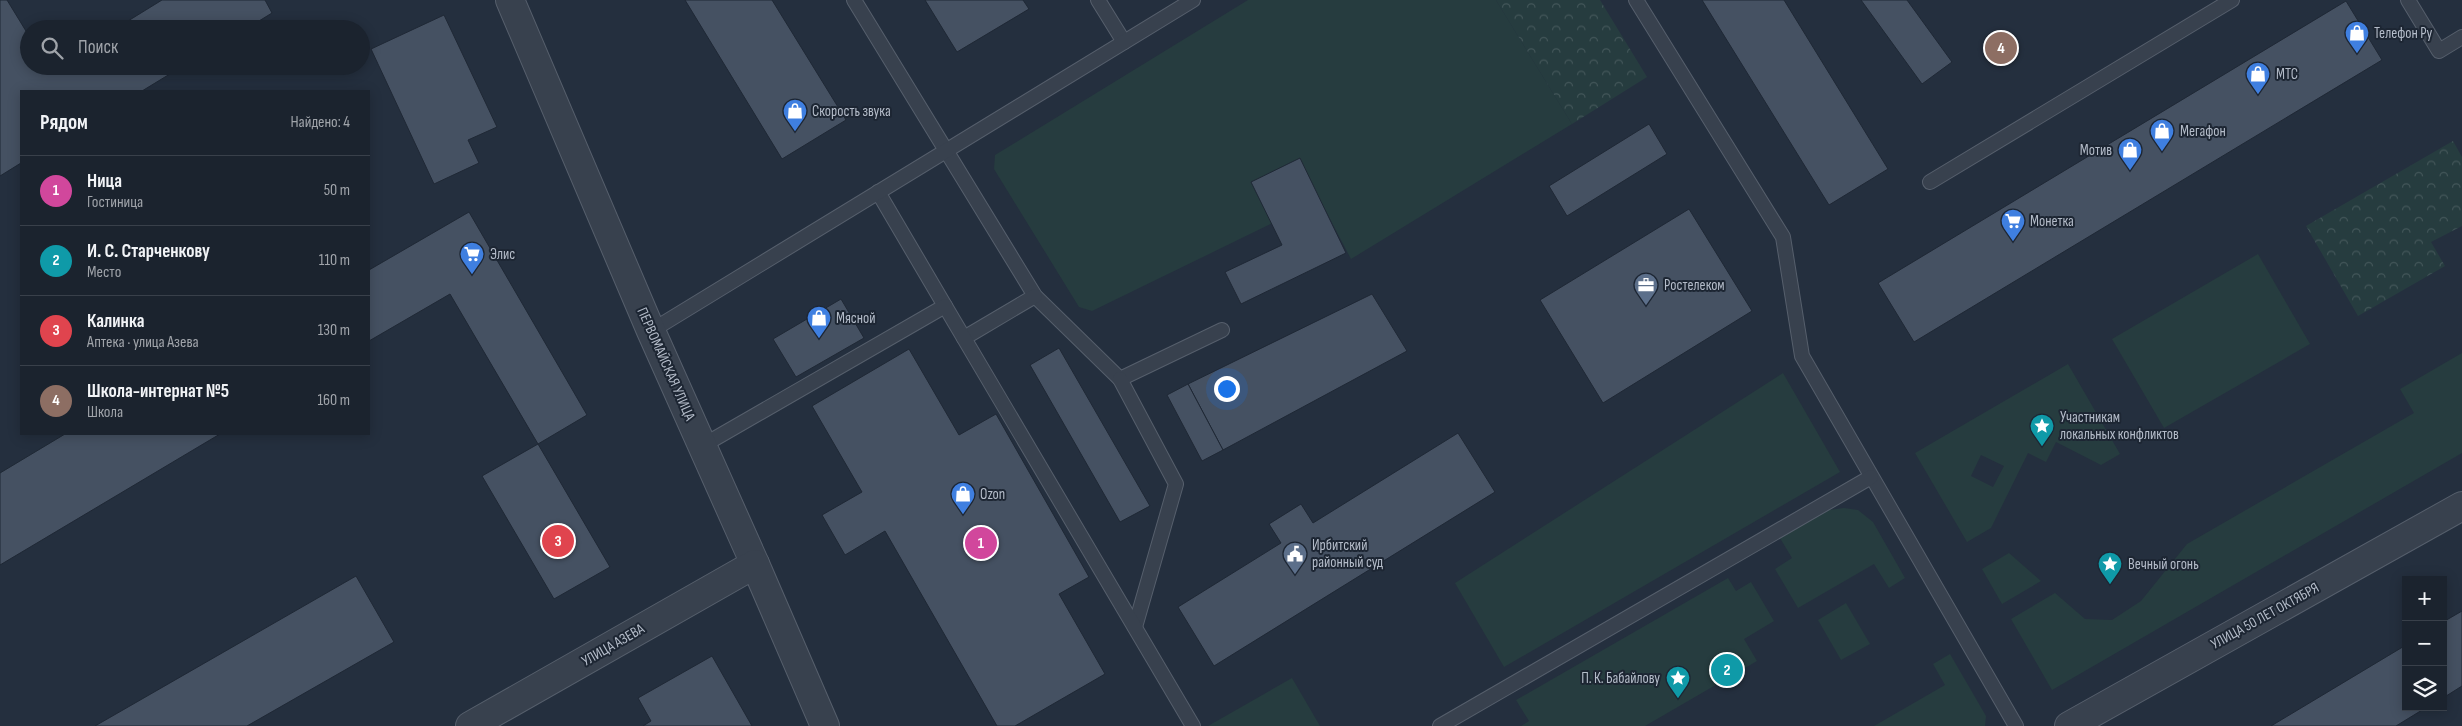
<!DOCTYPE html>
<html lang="ru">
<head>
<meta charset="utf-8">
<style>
	:root { --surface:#1b232e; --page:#282f3a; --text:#f1f3f6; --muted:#a0a4aa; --line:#39404a; --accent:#db2777 }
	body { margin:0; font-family:"Sofia Sans Condensed",sans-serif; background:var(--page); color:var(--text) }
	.controls { position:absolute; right:15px; bottom:15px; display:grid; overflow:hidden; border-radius:0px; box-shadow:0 2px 12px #0003 }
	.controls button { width:45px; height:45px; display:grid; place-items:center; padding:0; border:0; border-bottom:1px solid var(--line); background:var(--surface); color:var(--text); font:25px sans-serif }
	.you { position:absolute; left:1226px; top:388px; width:18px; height:18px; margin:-12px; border:4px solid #fff; border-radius:50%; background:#1a73e8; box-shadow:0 0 0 8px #1a73e833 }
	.badge { display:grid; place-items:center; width:32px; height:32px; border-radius:50%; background:var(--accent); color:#fff; font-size:16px; font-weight:700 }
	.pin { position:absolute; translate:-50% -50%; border:2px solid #fff; box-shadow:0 1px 5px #0006 }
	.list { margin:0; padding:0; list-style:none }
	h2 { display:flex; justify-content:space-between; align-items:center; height:65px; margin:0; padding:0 20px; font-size:21px }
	h2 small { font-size:16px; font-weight:400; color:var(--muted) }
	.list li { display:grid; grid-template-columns:32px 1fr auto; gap:15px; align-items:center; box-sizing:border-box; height:70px; padding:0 20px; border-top:1px solid var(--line) }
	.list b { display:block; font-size:19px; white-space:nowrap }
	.list p { margin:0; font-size:16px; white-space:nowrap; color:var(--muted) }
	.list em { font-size:16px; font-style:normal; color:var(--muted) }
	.icon { flex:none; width:28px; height:28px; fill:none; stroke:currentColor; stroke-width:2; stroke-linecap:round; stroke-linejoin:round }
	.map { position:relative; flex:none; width:2462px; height:726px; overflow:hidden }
	.search { position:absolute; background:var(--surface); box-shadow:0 2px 12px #0003; left:20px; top:20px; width:350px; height:55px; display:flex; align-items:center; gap:12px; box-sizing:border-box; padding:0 18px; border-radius:28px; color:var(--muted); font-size:19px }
	.panel { position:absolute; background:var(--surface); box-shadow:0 2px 12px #0003; left:20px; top:90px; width:350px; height:345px; border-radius:0px }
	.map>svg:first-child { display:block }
</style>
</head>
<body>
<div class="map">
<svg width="2462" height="726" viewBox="0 0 2462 726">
	<defs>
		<pattern id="park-crowns" width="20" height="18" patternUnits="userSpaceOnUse" patternTransform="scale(1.25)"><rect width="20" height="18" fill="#263c3f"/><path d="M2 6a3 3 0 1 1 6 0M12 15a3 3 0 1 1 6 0" fill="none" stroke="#435659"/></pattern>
	</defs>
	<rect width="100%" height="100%" fill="#242f3e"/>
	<g fill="#263c3f" fill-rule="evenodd">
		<polygon points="1248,0 1496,0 1572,124 1351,259 1320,200 1092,311 1079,307 994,169 995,155"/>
		<polygon points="2258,254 2310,344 2164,428 2112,339"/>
		<polygon points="2462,353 2462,453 2052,690 2011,619 2055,593 2085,619 2112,620 2141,601 2187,544 2414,413 2400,389"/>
		<path d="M2068 364 2120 454 2101 465 2056 442 2046 462 2028 453 1991 528 1967 542 1915 453ZM1981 455 2004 466 1993 487 1971 476Z"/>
		<polygon points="1783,373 1840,472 1504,667 1455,583"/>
		<polygon points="1844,508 1858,510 1873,522 1905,578 1889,588 1874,564 1798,608 1775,569 1792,558 1780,538 1829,510"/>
		<polygon points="2009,553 2041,581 2002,604 1982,569"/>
		<polygon points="1728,578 1736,591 1751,582 1774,621 1744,639 1757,661 1645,726 1521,726 1529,721 1516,700"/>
		<polygon points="1846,603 1870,644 1841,660 1818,620"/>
		<polygon points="1950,654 1986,716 1985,726 1874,726 1945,685 1933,664"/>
		<polygon points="1292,678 1320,726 1208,726"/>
	</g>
	<g fill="url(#park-crowns)">
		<polygon points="1496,0 1600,0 1647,77 1572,124"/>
		<polygon points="2453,141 2462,157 2462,226 2431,242 2445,266 2358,316 2306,226"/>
	</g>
	<g fill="#455162" stroke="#1f2835">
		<polygon points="0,0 7,0 29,36 29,66 47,66 48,68 52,66 183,66 142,91 21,91 21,163 0,176"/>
		<polygon points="162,0 265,0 272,13 246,29 115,29"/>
		<polygon points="685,0 772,0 846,120 782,159"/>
		<polygon points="925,0 1023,0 1029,9 957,52"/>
		<polygon points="1702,0 1784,0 1888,169 1829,205"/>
		<polygon points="1861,0 1907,0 1952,62 1922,84"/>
		<polygon points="2346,1 2382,60 1914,342 1878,283"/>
		<polygon points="444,15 497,127 468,140 479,163 434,184 371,49"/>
		<polygon points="1649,124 1667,154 1567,216 1549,186"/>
		<polygon points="1300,158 1346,253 1241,304 1225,272 1282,245 1251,182"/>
		<polygon points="1689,209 1752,311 1603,403 1540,300"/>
		<polygon points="469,212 587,415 538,444 450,294 369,341 369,270"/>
		<polygon points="1372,294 1407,351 1223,450 1188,384"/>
		<polygon points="841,299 864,338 796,377 773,339"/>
		<polygon points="1059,348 1150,506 1120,522 1030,365"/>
		<polygon points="909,349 959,435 996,414 1089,577 1059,594 1105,674 1015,726 997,726 885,531 845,555 822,515 862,492 812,406"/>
		<polygon points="1188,384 1223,450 1202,461 1167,395"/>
		<polygon points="1458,433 1495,492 1214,666 1178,607 1281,543 1269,524 1301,504 1313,523"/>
		<polygon points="65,434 220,434 0,565 0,473"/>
		<polygon points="538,444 610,567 554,599 482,476"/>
		<polygon points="356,576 394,642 247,726 95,726"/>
		<polygon points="2462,611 2462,686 2443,698 2443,622"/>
		<polygon points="2406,645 2406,707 2427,707 2396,726 2271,726"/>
		<polygon points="712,656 752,726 643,726 651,721 638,698"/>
	</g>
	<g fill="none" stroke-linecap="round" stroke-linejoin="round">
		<defs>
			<g id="service">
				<polyline points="854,0 1035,296 1120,379 1222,330"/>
				<polyline points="1098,0 1124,42"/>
				<polyline points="1636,0 1783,237 1802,356 2016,726"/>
				<polyline points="2408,0 2439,51 2462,37"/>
				<polyline points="1930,182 2232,0"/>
				<polyline points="878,192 945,306"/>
				<polyline points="651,331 1193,0"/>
				<polyline points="964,338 1035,296"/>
				<polyline points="1120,379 1176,484 1135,627"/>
				<polyline points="702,446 945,306 1193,726"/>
				<polyline points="1440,726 1871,477"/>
			</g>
			<polyline id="minor" points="510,0 651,331 755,564"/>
			<g id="tertiary">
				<polyline points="470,726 755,564 825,726"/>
				<polyline points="2069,726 2462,506"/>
			</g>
		</defs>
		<use href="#service" stroke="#565f6c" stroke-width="16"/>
		<use href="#minor" stroke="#565f6c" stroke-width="30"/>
		<use href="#tertiary" stroke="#565f6c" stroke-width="30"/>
		<use href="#service" stroke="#38414e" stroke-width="14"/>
		<use href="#minor" stroke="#38414e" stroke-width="28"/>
		<use href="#tertiary" stroke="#38414e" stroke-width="28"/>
	</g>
	<defs>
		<symbol id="shop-pin" viewBox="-11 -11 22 30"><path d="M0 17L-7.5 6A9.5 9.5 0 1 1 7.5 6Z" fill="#3f7fe0" stroke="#1d2633"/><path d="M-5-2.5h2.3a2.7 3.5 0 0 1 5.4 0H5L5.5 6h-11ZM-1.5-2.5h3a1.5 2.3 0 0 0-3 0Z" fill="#fff"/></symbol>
		<symbol id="supermarket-pin" viewBox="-11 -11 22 30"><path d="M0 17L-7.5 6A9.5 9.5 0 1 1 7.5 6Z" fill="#3f7fe0" stroke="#1d2633"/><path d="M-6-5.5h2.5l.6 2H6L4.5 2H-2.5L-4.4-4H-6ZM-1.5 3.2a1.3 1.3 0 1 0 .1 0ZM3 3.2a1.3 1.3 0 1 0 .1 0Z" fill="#fff"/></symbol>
		<symbol id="office-pin" viewBox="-11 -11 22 30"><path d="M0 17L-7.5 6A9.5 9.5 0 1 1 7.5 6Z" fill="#5c6f8a" stroke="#1d2633"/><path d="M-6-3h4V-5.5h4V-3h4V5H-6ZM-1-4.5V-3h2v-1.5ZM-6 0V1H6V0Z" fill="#fff"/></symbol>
		<symbol id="sight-pin" viewBox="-11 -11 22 30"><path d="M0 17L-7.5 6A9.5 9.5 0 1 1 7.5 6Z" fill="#0f9aa8" stroke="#1d2633"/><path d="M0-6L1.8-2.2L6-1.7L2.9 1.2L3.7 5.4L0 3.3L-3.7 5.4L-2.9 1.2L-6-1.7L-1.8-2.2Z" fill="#fff"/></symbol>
		<symbol id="civic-pin" viewBox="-11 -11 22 30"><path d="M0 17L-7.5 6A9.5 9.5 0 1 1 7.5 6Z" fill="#5c6f8a" stroke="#1d2633"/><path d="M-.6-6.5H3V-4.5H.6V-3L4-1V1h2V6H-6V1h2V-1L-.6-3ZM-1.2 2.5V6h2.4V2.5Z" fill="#fff"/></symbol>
	</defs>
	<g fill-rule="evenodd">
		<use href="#shop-pin" x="2343" y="19" width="28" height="38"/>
		<use href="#shop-pin" x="2244" y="60" width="28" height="38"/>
		<use href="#shop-pin" x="781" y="97" width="28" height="38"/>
		<use href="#shop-pin" x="2148" y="117" width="28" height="38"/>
		<use href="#shop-pin" x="2116" y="136" width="28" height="38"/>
		<use href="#supermarket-pin" x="1999" y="207" width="28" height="38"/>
		<use href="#supermarket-pin" x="458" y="240" width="28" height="38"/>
		<use href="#office-pin" x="1632" y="271" width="28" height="38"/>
		<use href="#shop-pin" x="805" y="304" width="28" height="38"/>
		<use href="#sight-pin" x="2028" y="412" width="28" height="38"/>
		<use href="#shop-pin" x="949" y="480" width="28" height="38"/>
		<use href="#civic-pin" x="1281" y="540" width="28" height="38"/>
		<use href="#sight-pin" x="2096" y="550" width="28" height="38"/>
		<use href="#sight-pin" x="1664" y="664" width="28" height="38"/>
	</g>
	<g text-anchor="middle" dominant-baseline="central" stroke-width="4" stroke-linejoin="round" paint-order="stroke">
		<g font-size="15" fill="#b4bcc9" stroke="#1d2633" text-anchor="start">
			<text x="2374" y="33">Телефон Ру</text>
			<text x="2276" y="74">МТС</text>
			<text x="812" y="111">Скорость звука</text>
			<text x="2180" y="131">Мегафон</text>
			<text x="2112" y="150" text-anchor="end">Мотив</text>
			<text x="2030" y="221">Монетка</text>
			<text x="490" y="254">Элис</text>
			<text x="1664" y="285">Ростелеком</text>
			<text x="836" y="318">Мясной</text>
			<text x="2060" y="417">Участникам<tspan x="2060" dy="17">локальных конфликтов</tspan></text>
			<text x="980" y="494">Ozon</text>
			<text x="1312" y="545">Ирбитский<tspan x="1312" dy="17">районный суд</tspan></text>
			<text x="2128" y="564">Вечный огонь</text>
			<text x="1660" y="678" text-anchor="end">П. К. Бабайлову</text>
		</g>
		<g font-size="15" fill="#b4bcc9" stroke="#1d2633">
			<text transform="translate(666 364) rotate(66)">ПЕРВОМАЙСКАЯ УЛИЦА</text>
			<text transform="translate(2265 616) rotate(-29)">УЛИЦА 50 ЛЕТ ОКТЯБРЯ</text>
			<text transform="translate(613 645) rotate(-30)">УЛИЦА АЗЕВА</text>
		</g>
	</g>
</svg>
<div class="controls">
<button>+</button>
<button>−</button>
<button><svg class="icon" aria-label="layers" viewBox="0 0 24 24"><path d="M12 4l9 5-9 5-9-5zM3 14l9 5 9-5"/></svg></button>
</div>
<div class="you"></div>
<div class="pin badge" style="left:981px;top:543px;background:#d1479c">1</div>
<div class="pin badge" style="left:1727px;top:670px;background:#0f9aa8">2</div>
<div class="pin badge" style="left:558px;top:541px;background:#e0444e">3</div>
<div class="pin badge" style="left:2001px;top:48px;background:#8d6e63">4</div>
<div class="search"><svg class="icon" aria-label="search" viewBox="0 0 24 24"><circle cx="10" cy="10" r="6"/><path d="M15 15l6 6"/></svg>Поиск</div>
<section class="panel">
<h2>Рядом<small>Найдено: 4</small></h2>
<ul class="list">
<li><span class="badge" style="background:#d1479c">1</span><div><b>Ница</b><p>Гостиница</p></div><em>50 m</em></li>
<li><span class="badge" style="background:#0f9aa8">2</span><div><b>И. С. Старченкову</b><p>Место</p></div><em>110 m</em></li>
<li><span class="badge" style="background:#e0444e">3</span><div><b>Калинка</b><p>Аптека · улица Азева</p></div><em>130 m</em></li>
<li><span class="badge" style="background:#8d6e63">4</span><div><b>Школа-интернат №5</b><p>Школа</p></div><em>160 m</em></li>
</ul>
</section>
</div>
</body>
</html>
